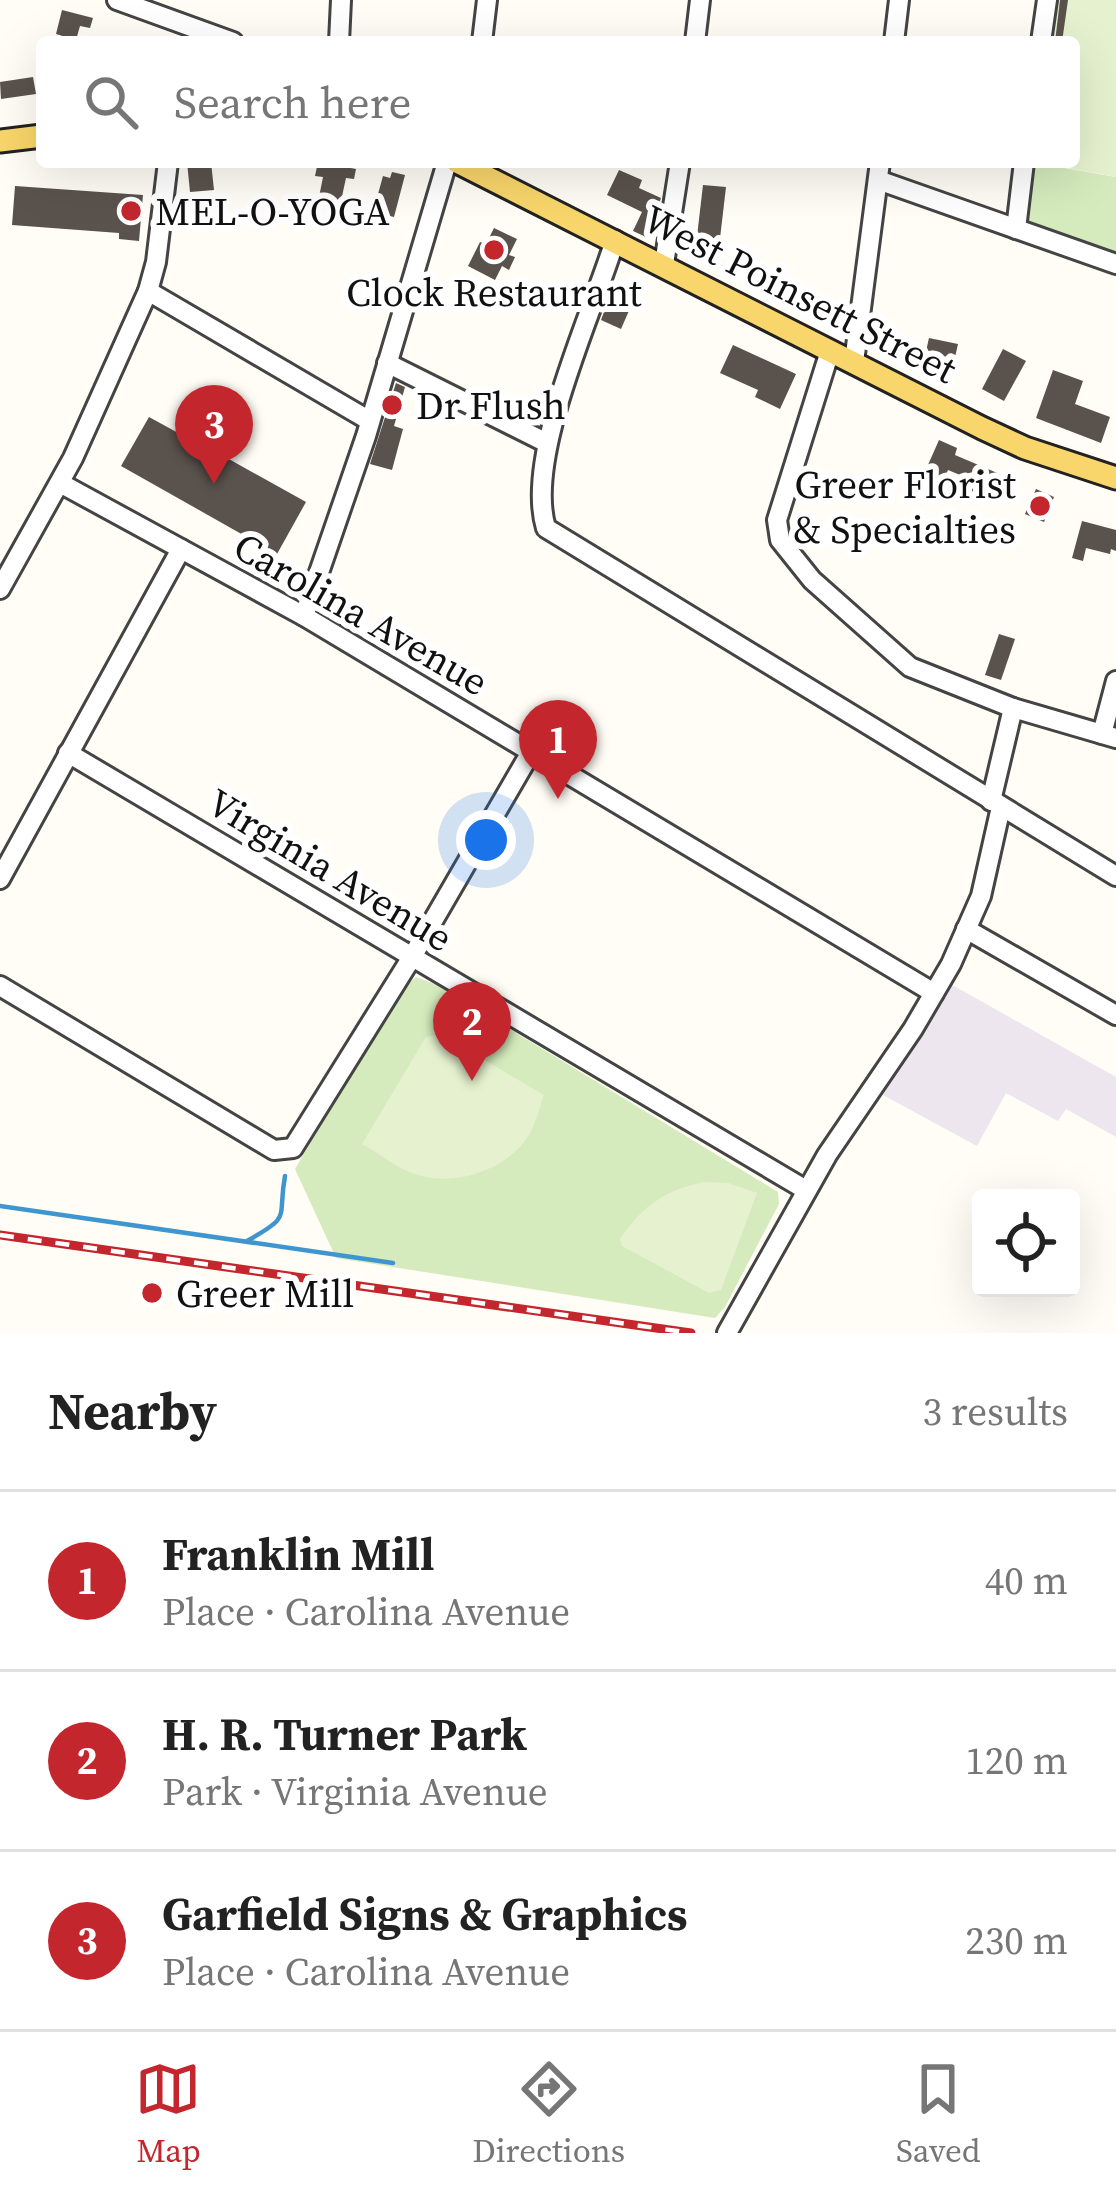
<!DOCTYPE html>
<html lang="en">
<head>
<meta charset="utf-8">
<style>
	:root { --surface:#fff; --page:#f2f2f2; --text:#222; --muted:#767676; --line:#e0e0e0; --accent:#c4262e }
	body { margin:0; font-family:"Source Serif 4",serif; background:var(--page); color:var(--text) }
	.controls { position:absolute; right:36px; bottom:36px; display:grid; overflow:hidden; border-radius:12px; box-shadow:0 12px 48px #0002 }
	.controls button { width:108px; height:108px; display:grid; place-items:center; padding:0; border:0; border-bottom:3px solid var(--line); background:var(--surface); color:var(--text); font:60px sans-serif }
	.you { position:absolute; left:486px; top:840px; width:42px; height:42px; margin:-30px; border:9px solid #fff; border-radius:50%; background:#1a73e8; box-shadow:0 0 0 18px #1a73e833 }
	.badge { display:grid; place-items:center; width:78px; height:78px; border-radius:50%; background:var(--accent); color:#fff; font-size:39px; font-weight:700 }
	.pin { position:absolute; translate:-50% -99px; filter:drop-shadow(0 3px 6px #0008) }
	.pin::after { content:''; position:absolute; top:63px; width:42px; height:36px; background:inherit; clip-path:polygon(0 0,100% 0,50% 100%) }
	.list { margin:0; padding:0; list-style:none }
	h2 { display:flex; justify-content:space-between; align-items:center; height:156px; margin:0; padding:0 48px; font-size:51px }
	h2 small { font-size:39px; font-weight:400; color:var(--muted) }
	.list li { display:grid; grid-template-columns:78px 1fr auto; gap:36px; align-items:center; box-sizing:border-box; height:180px; padding:0 48px; border-top:3px solid var(--line) }
	.list b { display:block; font-size:45px; white-space:nowrap }
	.list p { margin:0; font-size:39px; white-space:nowrap; color:var(--muted) }
	.list em { font-size:39px; font-style:normal; color:var(--muted) }
	.icon { flex:none; width:66px; height:66px; fill:none; stroke:currentColor; stroke-width:2; stroke-linecap:round; stroke-linejoin:round }
	.map { position:relative; flex:none; width:1116px; height:1333px; overflow:hidden }
	.search { position:absolute; background:var(--surface); box-shadow:0 12px 48px #0002; left:36px; right:36px; top:36px; height:132px; display:flex; align-items:center; gap:30px; box-sizing:border-box; padding:0 42px; border-radius:12px; color:var(--muted); font-size:45px }
	.sheet { height:696px; background:var(--surface) }
	nav { display:flex; justify-content:space-around; align-items:center; box-sizing:border-box; height:168px; border-top:3px solid var(--line); background:var(--surface); font-size:33px; color:var(--muted) }
	nav a { display:grid; justify-items:center; gap:6px }
	nav .on { color:var(--accent) }
	.map>svg:first-child { display:block }
</style>
</head>
<body>
<div class="map">
<svg width="1116" height="1333" viewBox="0 0 1116 1333">
	<rect width="100%" height="100%" fill="#fffdf5"/>
	<polygon fill="#eee6ef" points="947,982 1116,1077 1116,1137 1066,1109 1058,1121 1006,1093 977,1146 883,1095"/>
	<g fill="#d5ebbd">
		<polygon points="1029,162 1116,177 1116,256 1021,225"/>
		<polygon points="416,977 437,985 778,1192 779,1204 725,1307 715,1318 336,1258 295,1169 399,993"/>
	</g>
	<g fill="#e6f2cf">
		<polygon points="1053,0 1116,0 1116,177 1036,162 1074,162 1074,42 1046,42"/>
		<path d="M440 1034 544 1095C540 1105 539 1113 535 1122 519 1168 454 1190 412 1173 393 1166 379 1153 362 1144L426 1037Z"/>
		<path d="M704 1182 728 1183 757 1193 721 1290 709 1293 622 1246 620 1239C642 1206 665 1190 704 1182Z"/>
	</g>
	<g fill="none" stroke-linecap="round" stroke-linejoin="round">
		<g stroke="#3f96cf" stroke-width="4.5">
			<polyline points="0,1206 393,1263"/>
			<path d="M247 1241C293 1215 277 1220 285 1176"/>
		</g>
	</g>
	<g fill="#5a524d">
		<polygon points="1060,0 1068,0 1062,42 1055,42"/>
		<polygon points="62,10 93,18 90,28 80,26 76,40 56,34"/>
		<polygon points="33,77 36,94 1,99 0,82"/>
		<polygon points="187,162 211,162 214,190 190,192"/>
		<polygon points="318,162 356,169 354,179 346,178 341,201 319,197 323,177 315,176"/>
		<polygon points="619,170 642,180 639,188 661,198 646,237 633,231 642,212 607,195"/>
		<polygon points="392,172 405,175 394,217 373,212 383,176 390,178"/>
		<polygon points="703,185 726,187 719,247 696,245"/>
		<polygon points="15,186 143,195 139,241 119,239 119,233 12,225"/>
		<polygon points="494,228 517,239 509,255 515,257 509,270 502,266 495,280 468,266 480,242 486,244"/>
		<polygon points="613,287 635,297 621,329 601,320"/>
		<polygon points="929,338 958,344 953,366 924,360"/>
		<polygon points="733,345 796,374 780,409 755,397 758,390 720,373"/>
		<polygon points="1003,349 1026,361 1004,401 982,389"/>
		<polygon points="1053,370 1083,381 1075,404 1110,417 1101,443 1036,418"/>
		<polygon points="396,383 405,387 394,426 403,429 392,470 370,464"/>
		<polygon points="149,417 191,440 198,427 233,447 227,458 306,502 277,554 121,466"/>
		<polygon points="939,440 957,448 955,455 1002,475 993,494 982,489 978,499 966,494 972,480 948,470 943,482 924,474"/>
		<polygon points="1036,489 1054,497 1044,522 1025,514"/>
		<polygon points="1082,521 1116,530 1116,551 1111,549 1110,554 1086,548 1083,561 1072,558"/>
		<polygon points="999,634 1015,639 1001,680 985,675"/>
	</g>
	<g fill="none" stroke-linecap="round" stroke-linejoin="round">
		<defs>
			<g id="minor">
				<polyline points="117,0 233,42"/>
				<polyline points="339,42 341,0"/>
				<polyline points="482,42 487,0"/>
				<polyline points="695,42 700,0"/>
				<polyline points="894,42 899,0"/>
				<polyline points="1041,42 1047,0"/>
				<polyline points="878,180 1116,264"/>
				<polyline points="1016,229 1024,162"/>
				<path d="M615 240C593 313 524 456 546 528L1116 876"/>
				<polyline points="664,264 680,162"/>
				<polyline points="148,291 370,421"/>
				<polyline points="830,351 777,520 780,540 812,580 910,667 1013,708 1116,738"/>
				<polyline points="854,362 880,162"/>
				<polyline points="387,363 547,443"/>
				<polyline points="60,483 304,616 934,993"/>
				<polyline points="0,589 73,458 148,291 156,262 168,162"/>
				<polyline points="304,616 366,436 447,162"/>
				<polyline points="1102,734 1116,681"/>
				<polyline points="68,753 806,1190"/>
				<polyline points="991,801 1013,708"/>
				<polyline points="0,879 181,549"/>
				<polyline points="966,929 1116,1015"/>
				<polyline points="0,986 274,1150 293,1148 412,957 531,752"/>
				<polyline points="727,1333 827,1155 913,1029 951,964 981,896 1001,807"/>
			</g>
			<g id="major">
				<polyline points="0,141 42,136"/>
				<polyline points="457,162 982,428 1025,448 1116,478"/>
			</g>
		</defs>
		<use href="#minor" stroke="#444" stroke-width="24"/>
		<use href="#major" stroke="#222" stroke-width="27"/>
		<use href="#minor" stroke="#fff" stroke-width="18"/>
		<use href="#major" stroke="#f9d66b" stroke-width="21"/>
		<defs>
			<polyline id="rail" points="0,1235 691,1333"/>
		</defs>
		<use href="#rail" stroke="#c4262e" stroke-width="9"/>
		<use href="#rail" stroke="#fff" stroke-width="4.5" stroke-dasharray="14" stroke-linecap="butt"/>
	</g>
	<g fill="#c4262e" stroke="#fff" stroke-width="4.5">
		<circle cx="131" cy="211" r="12"/>
		<circle cx="494" cy="250" r="12"/>
		<circle cx="392" cy="405" r="12"/>
		<circle cx="1040" cy="506" r="12"/>
		<circle cx="152" cy="1293" r="12"/>
	</g>
	<g text-anchor="middle" dominant-baseline="central" stroke-width="12" stroke-linejoin="round" paint-order="stroke">
		<g font-size="39" fill="#111" stroke="#fff" text-anchor="start">
			<text x="155" y="211">MEL-O-YOGA</text>
			<text x="494" y="292" text-anchor="middle">Clock Restaurant</text>
			<text x="416" y="405">Dr Flush</text>
			<text x="1016" y="484" text-anchor="end">Greer Florist<tspan x="1016" dy="45">&amp; Specialties</tspan></text>
			<text x="176" y="1293">Greer Mill</text>
		</g>
		<g font-size="39" fill="#111" stroke="#fff">
			<text transform="translate(800 294) rotate(27)">West Poinsett Street</text>
			<text transform="translate(361 614) rotate(30)">Carolina Avenue</text>
			<text transform="translate(330 870) rotate(31)">Virginia Avenue</text>
		</g>
	</g>
</svg>
<div class="controls">
<button><svg class="icon" aria-label="locate" viewBox="0 0 24 24"><circle cx="12" cy="12" r="6"/><path d="M12 2v4M12 18v4M2 12h4M18 12h4"/></svg></button>
</div>
<div class="you"></div>
<div class="pin badge" style="left:558px;top:799px">1</div>
<div class="pin badge" style="left:472px;top:1081px">2</div>
<div class="pin badge" style="left:214px;top:484px">3</div>
<div class="search"><svg class="icon" aria-label="search" viewBox="0 0 24 24"><circle cx="10" cy="10" r="6"/><path d="M15 15l6 6"/></svg>Search here</div>
</div>
<section class="sheet">
<h2>Nearby<small>3 results</small></h2>
<ul class="list">
<li><span class="badge">1</span><div><b>Franklin Mill</b><p>Place · Carolina Avenue</p></div><em>40 m</em></li>
<li><span class="badge">2</span><div><b>H. R. Turner Park</b><p>Park · Virginia Avenue</p></div><em>120 m</em></li>
<li><span class="badge">3</span><div><b>Garfield Signs &amp; Graphics</b><p>Place · Carolina Avenue</p></div><em>230 m</em></li>
</ul>
</section>
<nav>
<a class="on"><svg class="icon" aria-label="map" viewBox="0 0 24 24"><path d="M3 6l6-2 6 2 6-2v14l-6 2-6-2-6 2zM9 4v14M15 6v14"/></svg>Map</a>
<a><svg class="icon" aria-label="directions" viewBox="0 0 24 24"><path d="M12 3l9 9-9 9-9-9zM9 14v-3h6M13 9l2 2-2 2"/></svg>Directions</a>
<a><svg class="icon" aria-label="saved" viewBox="0 0 24 24"><path d="M7 4h10v16l-5-4-5 4z"/></svg>Saved</a>
</nav>
</body>
</html>
